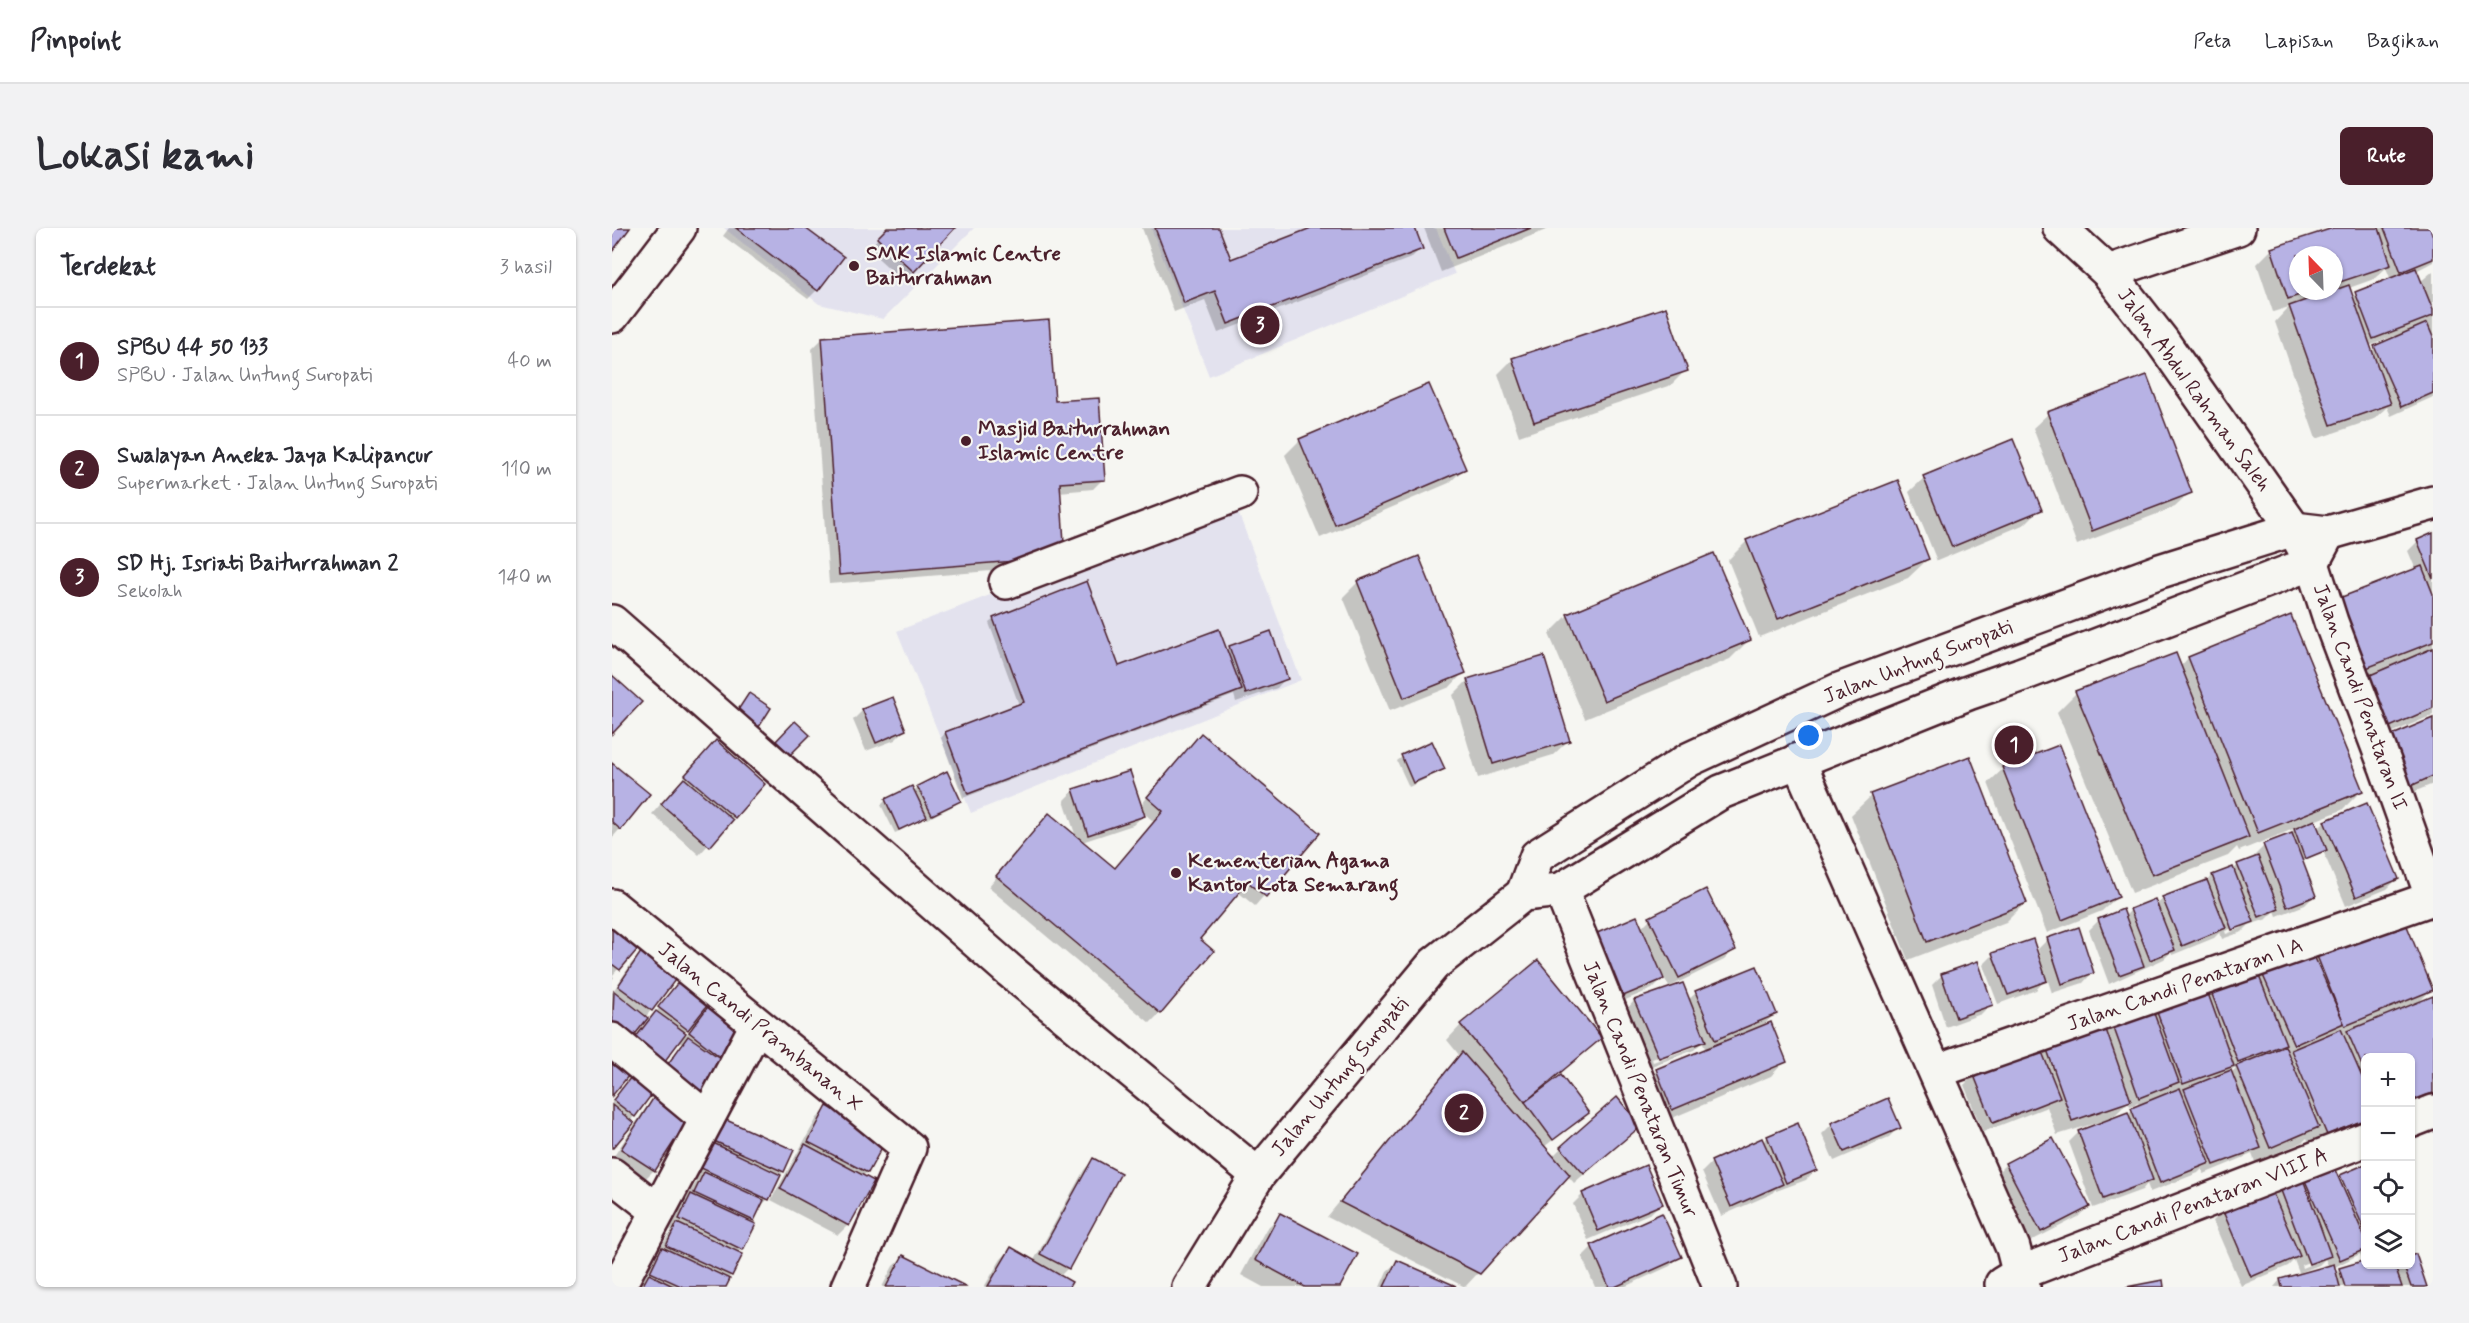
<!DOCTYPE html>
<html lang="id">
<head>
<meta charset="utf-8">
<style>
	:root { --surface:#fff; --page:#f2f2f3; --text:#2b2b33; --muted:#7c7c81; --line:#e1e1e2; --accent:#4a1f2b }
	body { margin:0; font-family:Mynerve,sans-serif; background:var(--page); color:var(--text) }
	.controls { position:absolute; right:18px; bottom:18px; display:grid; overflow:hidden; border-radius:9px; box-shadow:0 2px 4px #0004 }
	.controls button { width:54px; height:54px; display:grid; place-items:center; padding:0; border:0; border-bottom:2px solid var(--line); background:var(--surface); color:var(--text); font:30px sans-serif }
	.compass { position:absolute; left:1677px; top:18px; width:54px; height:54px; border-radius:50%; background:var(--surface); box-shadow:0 2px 4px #0004; rotate:337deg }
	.you { position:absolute; left:1197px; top:508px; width:21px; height:21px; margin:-15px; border:4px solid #fff; border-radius:50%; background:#1a73e8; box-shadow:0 0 0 9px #1a73e833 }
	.badge { display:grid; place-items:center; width:39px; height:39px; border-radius:50%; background:var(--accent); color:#fff; font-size:20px; font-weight:700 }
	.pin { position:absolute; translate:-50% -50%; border:3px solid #fff; box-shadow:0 2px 6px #0006 }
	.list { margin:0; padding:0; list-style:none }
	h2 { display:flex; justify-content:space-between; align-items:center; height:78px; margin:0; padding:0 24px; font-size:26px }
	h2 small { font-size:20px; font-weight:400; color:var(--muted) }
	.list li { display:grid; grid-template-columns:39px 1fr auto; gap:18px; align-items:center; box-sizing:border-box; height:108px; padding:0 24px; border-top:2px solid var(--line) }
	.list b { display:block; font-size:22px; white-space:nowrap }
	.list p { margin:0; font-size:20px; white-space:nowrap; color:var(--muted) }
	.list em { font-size:20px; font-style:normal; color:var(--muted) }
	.icon { flex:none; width:33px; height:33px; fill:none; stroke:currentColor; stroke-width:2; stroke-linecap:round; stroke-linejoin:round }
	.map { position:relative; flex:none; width:1821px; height:1059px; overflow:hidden; border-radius:9px }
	header { display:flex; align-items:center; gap:36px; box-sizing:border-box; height:84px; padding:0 30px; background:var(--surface); border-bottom:2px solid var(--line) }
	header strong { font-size:28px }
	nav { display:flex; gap:33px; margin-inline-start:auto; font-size:21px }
	.intro { display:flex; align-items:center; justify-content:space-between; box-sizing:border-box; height:144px; padding:0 36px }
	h1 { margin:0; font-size:42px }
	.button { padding:15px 27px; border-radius:9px; background:var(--accent); color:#fff; font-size:21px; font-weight:700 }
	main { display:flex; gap:36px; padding:0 36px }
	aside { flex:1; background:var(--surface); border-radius:9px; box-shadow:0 2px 4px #0004 }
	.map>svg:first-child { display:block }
</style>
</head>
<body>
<header>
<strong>Pinpoint</strong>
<nav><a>Peta</a><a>Lapisan</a><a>Bagikan</a></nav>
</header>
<div class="intro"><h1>Lokasi kami</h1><a class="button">Rute</a></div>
<main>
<aside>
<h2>Terdekat<small>3 hasil</small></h2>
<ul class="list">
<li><span class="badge">1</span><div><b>SPBU 44 50 133</b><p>SPBU · Jalan Untung Suropati</p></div><em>40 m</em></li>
<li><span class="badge">2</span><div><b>Swalayan Aneka Jaya Kalipancur</b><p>Supermarket · Jalan Untung Suropati</p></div><em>110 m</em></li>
<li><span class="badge">3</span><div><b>SD Hj. Isriati Baiturrahman 2</b><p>Sekolah</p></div><em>140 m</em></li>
</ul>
</aside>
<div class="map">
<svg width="1821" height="1059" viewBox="0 0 1821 1059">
	<rect width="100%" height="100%" fill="#f6f6f2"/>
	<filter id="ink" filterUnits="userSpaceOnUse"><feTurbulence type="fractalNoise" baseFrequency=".0167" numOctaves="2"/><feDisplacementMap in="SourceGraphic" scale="12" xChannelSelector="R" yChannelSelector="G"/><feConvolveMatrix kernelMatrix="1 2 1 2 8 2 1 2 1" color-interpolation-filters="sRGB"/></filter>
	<g filter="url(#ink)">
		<g fill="#e3e2ee">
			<polygon points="112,0 362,0 271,91 207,76"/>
			<polygon points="539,0 824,0 843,46 597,148"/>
			<polygon points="622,273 689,452 359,585 285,403"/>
		</g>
		<g fill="#0003" fill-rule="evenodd">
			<polygon points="117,0 191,0 205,62 196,71 111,8"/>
			<polygon points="276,0 341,0 291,53 256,21"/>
			<polygon points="530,0 605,0 618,33 703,0 801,0 809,20 799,30 606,105 593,72 562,84"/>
			<polygon points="812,0 939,0 829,44"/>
			<path d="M1726 0H1821V34L1804 43 1808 54 1821 43V169L1779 188 1775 179 1762 191 1704 211 1663 94 1677 79 1661 84 1645 36 1660 21ZM1686 27H1722V63H1686ZM1774 40 1779 52 1744 66 1740 70 1737 60 1762 51ZM1782 108 1783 110 1759 123 1757 118Z"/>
			<polygon points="210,111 491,251 481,261 447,264 442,338 217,356 200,121"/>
			<polygon points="901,131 1074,142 1059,157 907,208 886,146"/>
			<polygon points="1436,186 1578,265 1563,279 1465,317 1421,200"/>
			<polygon points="688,212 852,241 837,255 708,310 673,227"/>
			<polygon points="1400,213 1428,281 1413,296 1325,333 1297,264 1312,250"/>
			<polygon points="1821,307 1821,487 1749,518 1728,470 1747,450 1804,342 1796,323 1806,313"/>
			<polygon points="1135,313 1316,331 1296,350 1147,409 1116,332"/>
			<polygon points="746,354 852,444 838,459 778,483 731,369"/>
			<polygon points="956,387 1137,412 1118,431 973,491 937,406"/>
			<path d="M1678 389 1749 563 1730 582 1702 593 1705 602 1713 594 1785 651 1775 661 1734 678 1711 623 1690 634 1703 667 1693 677 1665 688 1663 683 1655 691 1637 697 1630 704 1610 711 1608 704 1602 710 1560 727 1559 724 1552 731 1497 756 1477 702 1487 692 1512 689 1519 682 1544 677 1551 671 1596 653 1600 648 1621 642 1626 637 1643 630 1642 628 1652 618 1678 606 1684 600 1627 623 1625 619 1616 628 1520 665 1445 484 1464 465 1563 427 1568 439 1576 430ZM1630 697V700L1614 706 1613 703Z"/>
			<polygon points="382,391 506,440 614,423 618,419 674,450 665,460 624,474 622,467 351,570 329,510 333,505 407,477 377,395"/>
			<polygon points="856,452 956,513 941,527 866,550 841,467"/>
			<polygon points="251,482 293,502 283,512 254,523 241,492"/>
			<polygon points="1821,492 1821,556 1777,574"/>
			<polygon points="183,495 196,507 173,531 160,518"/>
			<path d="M580 517 706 605 643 678 626 664 586 711 548 785 538 795 376 659 428 597 464 609 452 572 462 562 528 578ZM529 582 542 594 502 641 470 614 521 597 531 588Z"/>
			<polygon points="94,524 151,556 87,627 40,586"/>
			<polygon points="790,529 831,541 826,545 797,559 785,533"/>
			<polygon points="1357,530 1413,675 1394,694 1296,732 1239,587 1259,568"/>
			<polygon points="0,537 8,601 0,610"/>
			<polygon points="1391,541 1505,669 1490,683 1435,705 1376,555"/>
			<polygon points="306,559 347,573 343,577 315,591 314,588 308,593 283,605 269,577 274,572 301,564"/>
			<polygon points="1038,691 1122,722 1112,732 1057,759 1052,749 1040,761 994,780 1029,700"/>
			<polygon points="0,692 28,716 0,748 2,749 0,752"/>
			<polygon points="1436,711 1480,745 1471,755 1440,765 1435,750 1424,762 1386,776 1371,737 1381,727 1429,732 1426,721"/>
			<path d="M1704 724 1819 762 1804 777 1821 770V873L1798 882V830H1754V897L1700 921 1695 910 1691 914 1643 934 1640 926 1592 946 1590 941 1586 945 1538 964 1535 956 1530 962 1481 980 1457 914 1467 904 1515 886 1527 878 1526 875 1518 878 1516 874 1500 890 1445 907 1435 879 1371 904 1352 857 1362 847ZM1625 839 1618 846 1617 842Z"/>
			<polygon points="29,726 39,782 12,818 0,866 0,765 19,736"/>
			<polygon points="1330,747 1379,776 1369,786 1334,799 1320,757"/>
			<path d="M68 754 85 792 99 778 115 834 39 857 70 816 66 813 8 829ZM79 797 81 798 74 807 71 805Z"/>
			<path d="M1084 765 1163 785 1150 799 1173 833 1159 848 1046 896 1030 857 1045 843 1094 822 1090 814 1082 822 1037 839 1013 783 1022 773 1076 772ZM1082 815V819L1041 834 1040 831Z"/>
			<polygon points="849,797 988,810 941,852 975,885 932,919 940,929 949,920 1017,907 962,955 956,948 853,1059 715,989 848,828 835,812"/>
			<polygon points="17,852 22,888 0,919 0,873"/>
			<polygon points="42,871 42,942 32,952 0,931 33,881"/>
			<polygon points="215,880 255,944 251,948 236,997 226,1007 159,972 205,890"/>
			<polygon points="1220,896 1287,899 1277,909 1222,933 1210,906"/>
			<polygon points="102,903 171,943 156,971 147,980 138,995 130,1021 126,1025 119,1047 115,1052 113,1059 26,1059 41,1031 60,1002 58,1002 70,977 85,953 78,950"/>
			<polygon points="1156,909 1203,942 1194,952 1164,963 1164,961 1159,966 1109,988 1090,944 1100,934 1151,914"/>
			<polygon points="481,932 507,946 456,1040 447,1049 457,1055 455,1059 372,1059 389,1031 399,1021 421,1034 472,942"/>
			<polygon points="1394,936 1476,979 1466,989 1419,1013 1384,946"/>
			<path d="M1754 938V1036L1782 1041 1786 1036H1798L1814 1059H1662L1668 1052 1717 1039 1713 1031 1707 1037 1687 1045 1682 1032 1676 1038 1629 1058 1601 993 1611 983 1661 969 1669 962 1692 949 1726 951ZM1748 1026 1752 1034 1727 1042 1723 1046 1721 1040ZM1707 1030V1033L1690 1040 1689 1037Z"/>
			<polygon points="971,966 1049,975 1039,985 976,1012 961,976"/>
			<polygon points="669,987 726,1059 651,1059 629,1047 654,1001"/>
			<polygon points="980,1019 1068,1028 1058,1038 1012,1059 983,1059 970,1029"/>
			<polygon points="291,1029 352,1059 270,1059 281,1038"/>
			<polygon points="785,1034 842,1059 768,1059 775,1043"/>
		</g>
		<g fill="#b7b2e4" stroke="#4a1f2b" stroke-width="1.5">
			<polygon points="0,0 18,0 0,24"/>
			<polygon points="124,0 193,0 232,29 206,63"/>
			<polygon points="275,0 343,0 302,44 265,10"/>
			<polygon points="543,0 607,0 619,31 699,0 803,0 811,21 616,96 603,63 572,75"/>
			<polygon points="832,0 919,0 844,30"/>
			<polygon points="1721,0 1767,0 1779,37 1722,56 1722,27 1686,27 1686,63 1699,63 1676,71 1659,20"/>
			<polygon points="1772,0 1818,0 1821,8 1821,31 1789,44"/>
			<polygon points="1804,40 1821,82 1821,88 1761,111 1743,64"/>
			<polygon points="1737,57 1779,176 1719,197 1677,78"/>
			<polygon points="1054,79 1076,143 922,194 900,130"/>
			<polygon points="437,92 443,173 487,170 493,252 448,255 453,329 227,347 210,109"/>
			<polygon points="1815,95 1821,109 1821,165 1789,179 1762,118"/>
			<polygon points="1535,147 1580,265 1480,303 1435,184"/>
			<polygon points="817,156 854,241 723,297 687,211"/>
			<polygon points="1401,211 1430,282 1340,319 1311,248"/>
			<polygon points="1286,252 1317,331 1166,391 1134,312"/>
			<polygon points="1821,305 1821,351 1805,312"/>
			<polygon points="1102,325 1139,412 992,473 955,386"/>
			<polygon points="807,328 854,445 792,470 745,353"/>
			<polygon points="1810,338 1821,366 1821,414 1744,444 1717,374"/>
			<polygon points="475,353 507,438 607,401 630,462 356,566 333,504 412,474 381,390"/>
			<polygon points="1679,387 1751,563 1646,605 1576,429"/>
			<polygon points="659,403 676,451 634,466 617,418"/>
			<polygon points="1821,420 1821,480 1764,505 1742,454"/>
			<polygon points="1564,425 1637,609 1540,647 1463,463"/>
			<polygon points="932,428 958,513 881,536 855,451"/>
			<polygon points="0,447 30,474 0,506"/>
			<polygon points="137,465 159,480 147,499 124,485"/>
			<polygon points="281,469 294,502 264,515 250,481"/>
			<polygon points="1821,490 1821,548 1792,561 1771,511"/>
			<polygon points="183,493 198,507 178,527 164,513"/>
			<polygon points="589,505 708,605 654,669 636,654 588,711 602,723 549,786 384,648 437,585 503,640 551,583 535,569"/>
			<polygon points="104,512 153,556 123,590 73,547"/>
			<polygon points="820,513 833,541 801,555 789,527"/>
			<polygon points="1447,517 1507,669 1450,692 1390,539"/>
			<polygon points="1358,528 1415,675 1315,714 1258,566"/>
			<polygon points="0,535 38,566 9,602 0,594"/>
			<polygon points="335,543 349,573 320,587 305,558"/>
			<polygon points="518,543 533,588 476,607 461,561"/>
			<polygon points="72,550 121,592 98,619 49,576"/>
			<polygon points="300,558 315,589 287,602 273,571"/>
			<polygon points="1755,575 1787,651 1744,669 1712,593"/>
			<polygon points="1703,592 1715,622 1693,631 1682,601"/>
			<polygon points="1680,605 1704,668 1675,679 1651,616"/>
			<polygon points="1646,628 1667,681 1647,689 1625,636"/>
			<polygon points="1621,639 1642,694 1620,702 1600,647"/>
			<polygon points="1595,652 1614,700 1570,718 1550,669"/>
			<polygon points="1094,661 1124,722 1067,750 1037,689"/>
			<polygon points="1543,671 1563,722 1538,732 1518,681"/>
			<polygon points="1511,681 1532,738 1507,747 1486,691"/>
			<polygon points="1025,688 1052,751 1004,771 978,708"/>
			<polygon points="1791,688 1821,762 1733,798 1703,723"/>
			<polygon points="0,690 30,716 8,742 0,736"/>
			<polygon points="1467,699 1482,745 1450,756 1435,710"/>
			<polygon points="1421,711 1435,753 1396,767 1380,725"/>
			<polygon points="1699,721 1732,795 1682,817 1649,743"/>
			<polygon points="29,724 63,752 40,783 6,758"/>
			<polygon points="926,732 990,810 913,874 848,796"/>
			<polygon points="1366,733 1381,777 1344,790 1329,746"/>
			<polygon points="1145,738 1165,786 1103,812 1083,763"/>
			<polygon points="1643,738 1674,816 1626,834 1596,756"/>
			<polygon points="68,752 98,774 76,802 46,779"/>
			<polygon points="1071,755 1094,813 1047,830 1022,772"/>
			<polygon points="1593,757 1622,838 1571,856 1542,776"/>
			<polygon points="2,763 36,790 13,819 0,807"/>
			<polygon points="1821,768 1821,865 1798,874 1798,830 1754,830 1754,847 1735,803"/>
			<polygon points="98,776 138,807 116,835 77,804"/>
			<polygon points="1539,777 1567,854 1527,870 1499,792"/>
			<polygon points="44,783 74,805 46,842 17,818"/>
			<polygon points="1491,793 1519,873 1460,893 1432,813"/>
			<polygon points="1159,794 1175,834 1060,882 1044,841"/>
			<polygon points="1729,801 1754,858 1754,891 1715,907 1679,822"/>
			<polygon points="76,808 115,835 87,875 48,847"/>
			<polygon points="1673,818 1707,899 1658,920 1624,838"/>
			<polygon points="1428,819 1448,869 1381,895 1361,845"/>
			<polygon points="850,824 958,947 868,1046 728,974"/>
			<polygon points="0,825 21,842 0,868"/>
			<polygon points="1619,842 1649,920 1602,937 1572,861"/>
			<polygon points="22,845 43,862 23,889 1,872"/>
			<polygon points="949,847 977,885 941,912 913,874"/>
			<polygon points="1568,860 1598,935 1548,955 1519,880"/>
			<polygon points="42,869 76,892 43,943 9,921"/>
			<polygon points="1005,869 1029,898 972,946 948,919"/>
			<polygon points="1276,870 1289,900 1232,924 1219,895"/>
			<polygon points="0,877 22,895 1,920 0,920"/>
			<polygon points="215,878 275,910 256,945 196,914"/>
			<polygon points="1516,884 1541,952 1491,971 1466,903"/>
			<polygon points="112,891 182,922 172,944 102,913"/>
			<polygon points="1186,895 1205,942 1174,955 1155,908"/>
			<polygon points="1150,910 1171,956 1119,979 1099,933"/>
			<polygon points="1441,910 1478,979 1429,1004 1393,935"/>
			<polygon points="99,914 169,947 157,972 87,939"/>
			<polygon points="193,916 262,953 237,998 168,961"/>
			<polygon points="481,930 509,945 457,1041 428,1026"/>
			<polygon points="1720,935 1754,1012 1754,1021 1728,1032 1691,948"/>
			<polygon points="1754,936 1754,1005 1728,947"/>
			<polygon points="1034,937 1051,976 986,1003 970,965"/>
			<polygon points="92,944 152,972 142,993 82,965"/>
			<polygon points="1691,951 1719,1028 1697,1036 1668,960"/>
			<polygon points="1659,961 1688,1028 1639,1049 1610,981"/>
			<polygon points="79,966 144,996 131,1022 67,991"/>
			<polygon points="668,985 746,1026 728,1059 693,1059 643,1032"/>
			<polygon points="1050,985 1070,1029 1003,1059 997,1059 979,1017"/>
			<polygon points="65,995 131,1026 120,1048 54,1018"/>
			<polygon points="50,1019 118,1051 114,1059 71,1059 38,1044"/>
			<polygon points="399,1019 460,1054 457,1059 376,1058"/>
			<polygon points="1804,1026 1815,1059 1799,1059 1791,1036 1798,1036 1798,1028"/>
			<polygon points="291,1027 355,1059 274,1059"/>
			<polygon points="785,1032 844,1058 772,1059"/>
			<polygon points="1754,1032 1754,1036 1782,1036 1790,1059 1733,1059 1727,1040"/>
			<polygon points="1722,1036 1728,1059 1670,1059 1668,1051"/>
			<polygon points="37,1046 63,1059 30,1059"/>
			<polygon points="1551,1052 1552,1059 1514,1059"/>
		</g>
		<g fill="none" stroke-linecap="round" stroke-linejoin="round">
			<defs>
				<g id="minor">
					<polyline points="1448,0 1496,44 1550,113 1682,301 1700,335 1719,394 1774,539 1821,671"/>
					<polyline points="1496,44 1626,0"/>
					<polyline points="0,88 67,0"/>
					<polyline points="394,354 628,265"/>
					<polyline points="0,394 398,743 646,947"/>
					<polyline points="1186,532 1401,1020 1411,1059"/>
					<polyline points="949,662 1108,1059"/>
					<polyline points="0,678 297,920 236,1059"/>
					<polyline points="0,812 95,891"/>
					<polyline points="1325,843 1821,670"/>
					<polyline points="1798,893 1821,884"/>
					<polyline points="0,947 46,983"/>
					<polyline points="1390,1056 1408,1045 1754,911"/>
					<polyline points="6,1059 145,797"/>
				</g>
				<g id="major">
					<polyline points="911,666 925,628 1078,531 1227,462 1548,343 1682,301 1716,305 1821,275"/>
					<polyline points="577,1059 646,947 822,736 911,666 949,662 1109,564 1356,465 1408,447 1700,335 1716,305"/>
				</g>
			</defs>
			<use href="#minor" stroke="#4a1f2b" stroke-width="38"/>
			<use href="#major" stroke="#4a1f2b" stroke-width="38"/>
			<use href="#minor" stroke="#f6f6f2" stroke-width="33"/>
			<use href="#major" stroke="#f6f6f2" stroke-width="33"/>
		</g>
	</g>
	<g fill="#4a1f2b" stroke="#f6f6f2" stroke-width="2">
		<circle cx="242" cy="38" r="6"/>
		<circle cx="354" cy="213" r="6"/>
		<circle cx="564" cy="645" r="6"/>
	</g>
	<g text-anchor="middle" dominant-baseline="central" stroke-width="4.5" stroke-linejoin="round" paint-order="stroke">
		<g font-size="21" font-weight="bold" fill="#4a1f2b" stroke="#f6f6f2" text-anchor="start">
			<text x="254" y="26">SMK Islamic Centre<tspan x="254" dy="24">Baiturrahman</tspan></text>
			<text x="366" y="201">Masjid Baiturrahman<tspan x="366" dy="24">Islamic Centre</tspan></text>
			<text x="576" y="633">Kementerian Agama<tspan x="576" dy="24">Kantor Kota Semarang</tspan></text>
		</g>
		<g font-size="21" fill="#4a1f2b" stroke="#f6f6f2">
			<text transform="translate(1582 162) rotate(54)">Jalan Abdul Rahman Saleh</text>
			<text transform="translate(1306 434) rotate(-21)">Jalan Untung Suropati</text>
			<text transform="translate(1748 469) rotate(70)">Jalan Candi Penataran II</text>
			<text transform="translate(1573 757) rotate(-19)">Jalan Candi Penataran I A</text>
			<text transform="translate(148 799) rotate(39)">Jalan Candi Prambanan X</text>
			<text transform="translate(728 849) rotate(-50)">Jalan Untung Suropati</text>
			<text transform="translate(1028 861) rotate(68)">Jalan Candi Penataran Timur</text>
			<text transform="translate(1581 978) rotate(-21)">Jalan Candi Penataran VIII A</text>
		</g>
	</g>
</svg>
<div class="controls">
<button>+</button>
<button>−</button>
<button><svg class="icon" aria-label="locate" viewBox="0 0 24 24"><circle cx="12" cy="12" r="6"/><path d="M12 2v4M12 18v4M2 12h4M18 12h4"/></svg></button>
<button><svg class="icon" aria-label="layers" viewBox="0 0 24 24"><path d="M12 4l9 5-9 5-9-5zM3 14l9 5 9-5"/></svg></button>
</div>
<svg class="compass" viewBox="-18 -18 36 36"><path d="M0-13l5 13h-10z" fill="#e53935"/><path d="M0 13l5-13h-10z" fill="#7c7c81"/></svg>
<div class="you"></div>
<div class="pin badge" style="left:1402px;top:517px">1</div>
<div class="pin badge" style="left:852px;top:885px">2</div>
<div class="pin badge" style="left:648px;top:97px">3</div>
</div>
</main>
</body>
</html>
